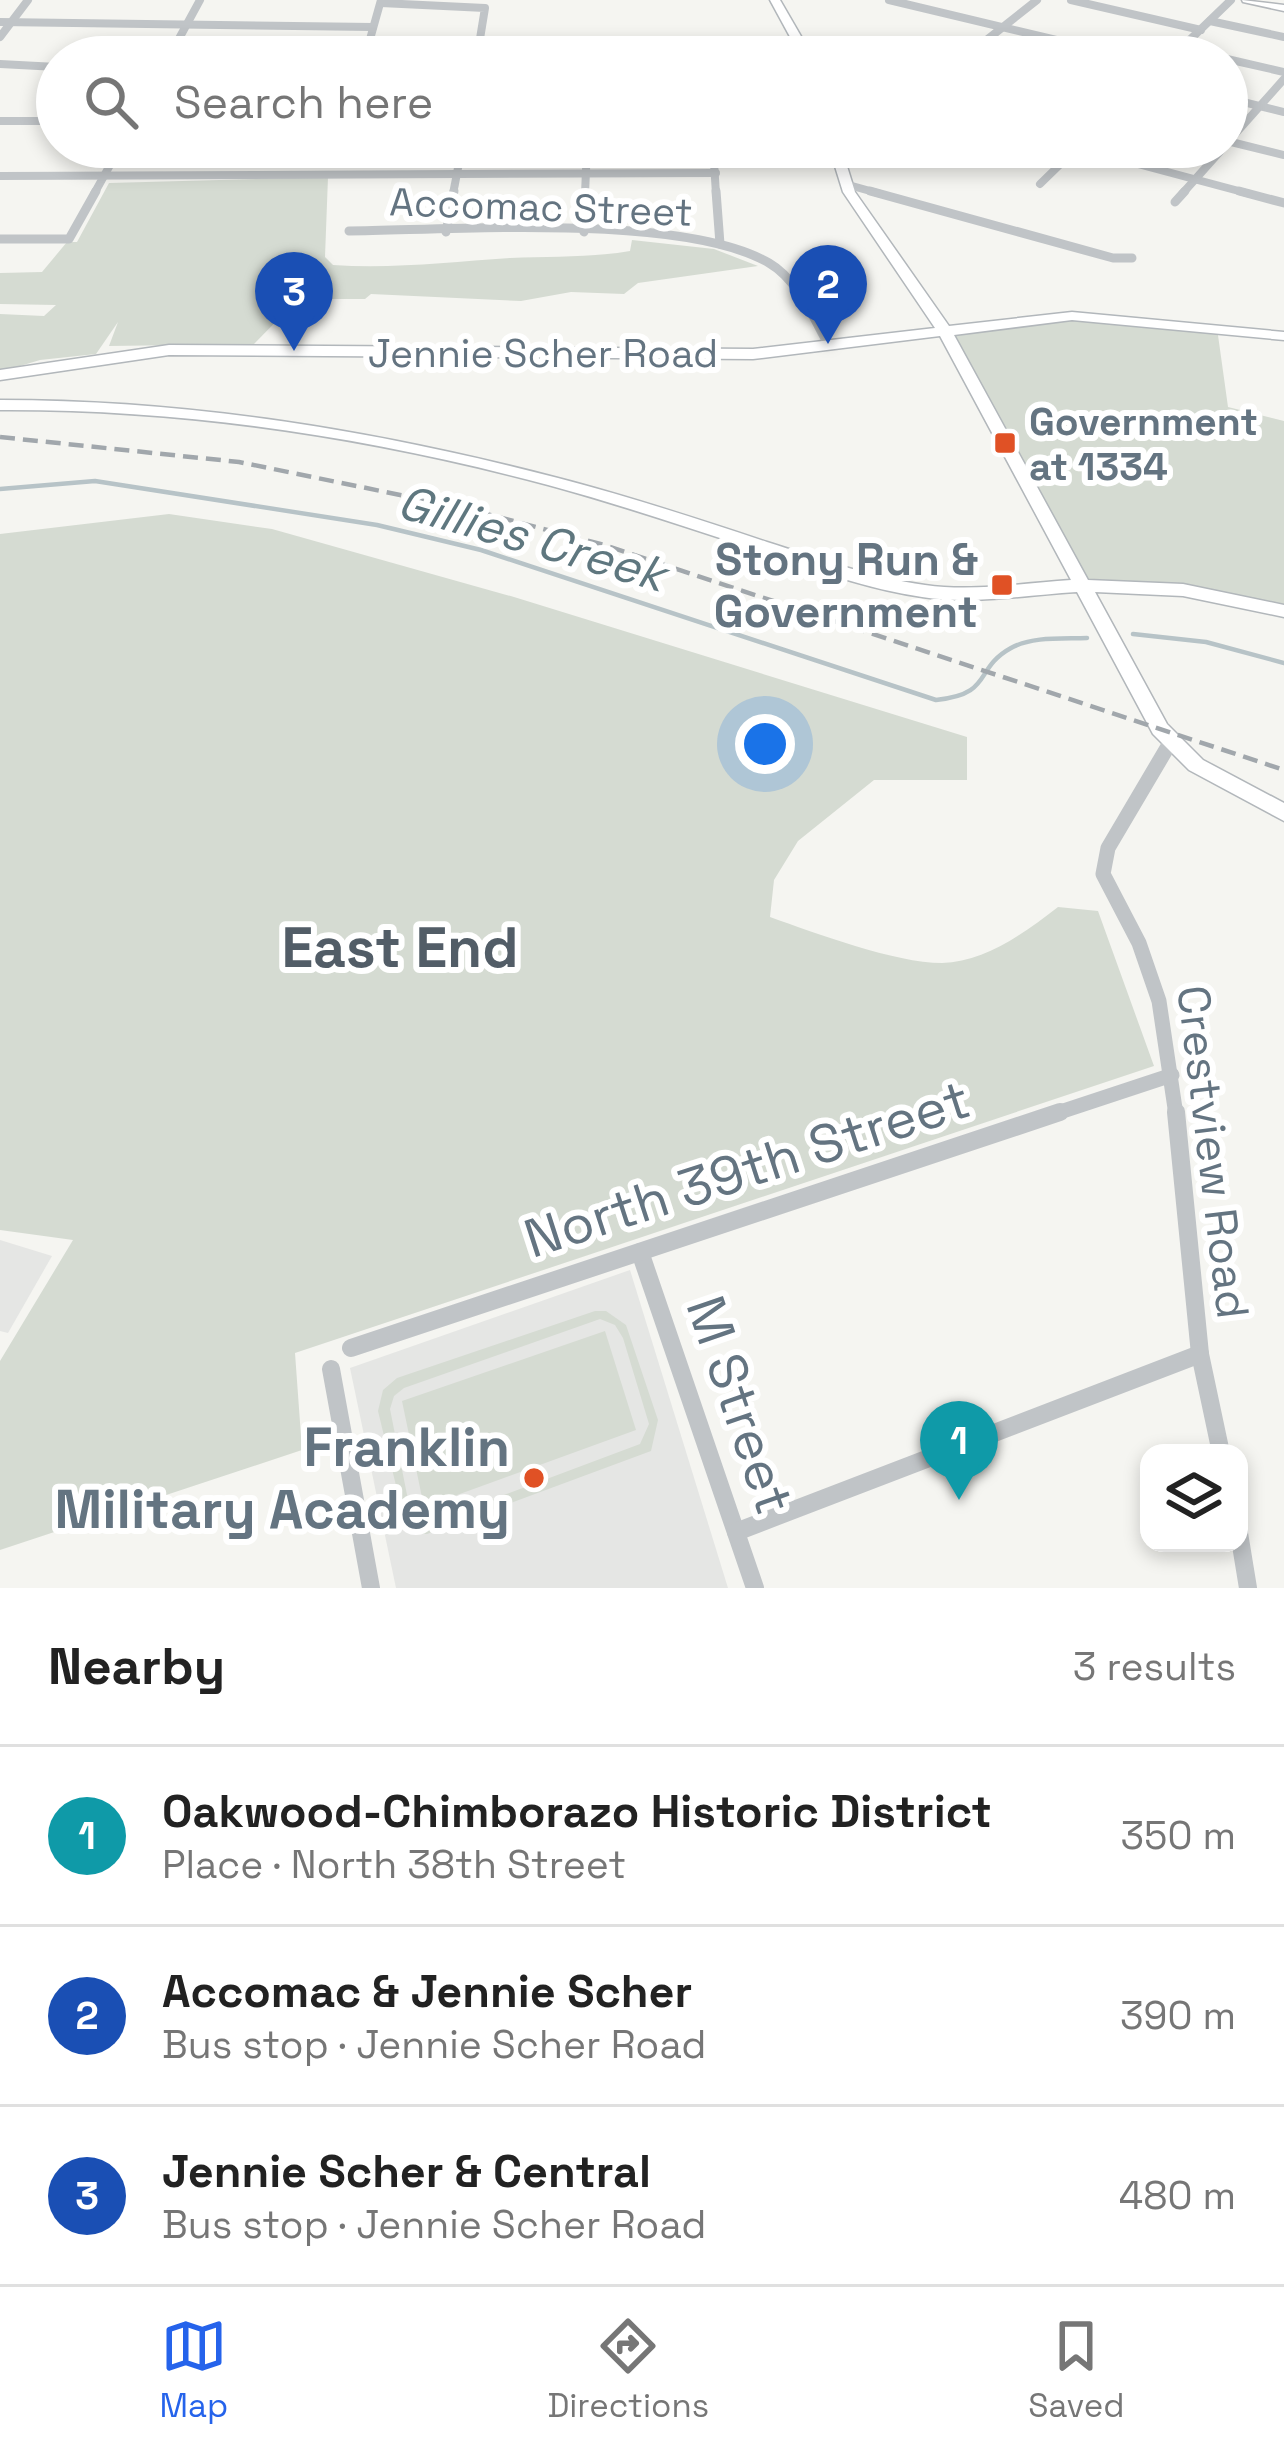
<!DOCTYPE html>
<html lang="en">
<head>
<meta charset="utf-8">
<style>
	:root { --surface:#fff; --page:#f2f2f2; --text:#222; --muted:#767676; --line:#e0e0e0; --accent:#2563eb }
	body { margin:0; font-family:"Space Grotesk",sans-serif; background:var(--page); color:var(--text) }
	.controls { position:absolute; right:36px; bottom:36px; display:grid; overflow:hidden; border-radius:24px; box-shadow:0 6px 18px #0003 }
	.controls button { width:108px; height:108px; display:grid; place-items:center; padding:0; border:0; border-bottom:3px solid var(--line); background:var(--surface); color:var(--text); font:60px sans-serif }
	.you { position:absolute; left:765px; top:744px; width:42px; height:42px; margin:-30px; border:9px solid #fff; border-radius:50%; background:#1a73e8; box-shadow:0 0 0 18px #1a73e833 }
	.badge { display:grid; place-items:center; width:78px; height:78px; border-radius:50%; background:var(--accent); color:#fff; font-size:39px; font-weight:700 }
	.pin { position:absolute; translate:-50% -99px; filter:drop-shadow(0 3px 6px #0008) }
	.pin::after { content:''; position:absolute; top:63px; width:42px; height:36px; background:inherit; clip-path:polygon(0 0,100% 0,50% 100%) }
	.list { margin:0; padding:0; list-style:none }
	h2 { display:flex; justify-content:space-between; align-items:center; height:156px; margin:0; padding:0 48px; font-size:51px }
	h2 small { font-size:39px; font-weight:400; color:var(--muted) }
	.list li { display:grid; grid-template-columns:78px 1fr auto; gap:36px; align-items:center; box-sizing:border-box; height:180px; padding:0 48px; border-top:3px solid var(--line) }
	.list b { display:block; font-size:45px; white-space:nowrap }
	.list p { margin:0; font-size:39px; white-space:nowrap; color:var(--muted) }
	.list em { font-size:39px; font-style:normal; color:var(--muted) }
	.icon { flex:none; width:66px; height:66px; fill:none; stroke:currentColor; stroke-width:2; stroke-linecap:round; stroke-linejoin:round }
	.map { position:relative; flex:none; width:1284px; height:1588px; overflow:hidden }
	.search { position:absolute; background:var(--surface); box-shadow:0 6px 18px #0003; left:36px; right:36px; top:36px; height:132px; display:flex; align-items:center; gap:30px; box-sizing:border-box; padding:0 42px; border-radius:66px; color:var(--muted); font-size:45px }
	.sheet { height:696px; background:var(--surface) }
	nav { display:flex; justify-content:space-around; align-items:center; box-sizing:border-box; height:168px; border-top:3px solid var(--line); background:var(--surface); font-size:33px; color:var(--muted) }
	nav a { display:grid; justify-items:center; gap:6px }
	nav .on { color:var(--accent) }
	.map>svg:first-child { display:block }
</style>
</head>
<body>
<div class="map">
<svg width="1284" height="1588" viewBox="0 0 1284 1588">
	<rect width="100%" height="100%" fill="#f5f5f1"/>
	<g fill="#e5e6e4">
		<polygon points="0,1240 52,1256 8,1333 0,1331"/>
		<polygon points="630,1270 728,1588 396,1588 350,1368"/>
	</g>
	<g fill="#d5dbd2" fill-rule="evenodd">
		<path d="M328 177 325 257 333 265C392 269 451 262 510 258 551 256 589 258 630 251L632 240 714 249 758 266 638 283 624 294 571 292 521 301 371 294 365 299H298L254 344 109 346 118 322 96 354 40 360 0 372V314L44 316 56 305 0 304V273L42 272 67 242H77L109 183Z"/>
		<polygon points="1072,316 1217,328 1228,407 1284,421 1284,611 1232,598 1082,586 943,330"/>
		<path d="M169 514 272 529 514 597 967 737V780H874L798 841 774 880 770 917C815 933 895 963 942 963 985 962 1026 932 1058 907L1098 911 1154 1066 295 1353 302 1450 0 1550V1361L73 1240 0 1230V534Z"/>
		<path d="M595 1311H606L626 1325 658 1420 651 1451 427 1534H414L406 1527 378 1411 383 1390 397 1378ZM600 1319 615 1325 623 1338 649 1424 640 1444 429 1523 411 1515 390 1409 394 1396 404 1388Z"/>
		<polygon points="605,1331 636,1430 424,1507 402,1401"/>
	</g>
	<g fill="none" stroke-linecap="round" stroke-linejoin="round">
		<g stroke="#b7c3c7" stroke-width="4.5">
			<path d="M0 489 95 481 377 525 481 550 936 700C994 694 973 669 1011 648 1033 636 1063 639 1087 638"/>
			<polyline points="1133,634 1206,642 1284,663"/>
		</g>
		<defs>
			<g id="secondary">
				<polygon points="770,0 780,0 813,57 801,57"/>
				<path d="M829 147H841L855 192 949 326 1072 312 1284 332V340L1072 320 954 335 1088 580 1183 584 1284 605V617L1183 596 1095 592 1167 724 1203 760 1284 803V821L1189 770 1153 734 1077 592C1026 595 973 605 922 597 866 589 810 568 756 550 687 527 618 504 548 485 368 437 187 409 0 410V400C190 400 374 430 558 478 628 496 698 519 767 542 818 558 872 578 925 585 973 592 1022 583 1071 580L940 336 753 359 169 355 0 380V370L169 345 753 349 935 328 843 192Z"/>
			</g>
			<polygon id="primary" points="1242,0 1284,5 1284,11 1243,2"/>
		</defs>
		<use href="#secondary" stroke="#b2b7bb" stroke-width="3"/>
		<use href="#primary" stroke="#b3b7bb" stroke-width="3"/>
		<g stroke="#c0c4c7" stroke-width="8">
			<polyline points="889,0 1128,57"/>
			<polyline points="1071,0 1201,30"/>
			<polyline points="381,3 485,8 477,57"/>
			<polyline points="1210,21 1284,37"/>
			<polyline points="0,22 373,27"/>
			<polyline points="0,37 28,0"/>
			<polyline points="1181,48 1219,57"/>
			<polyline points="169,57 200,0"/>
			<polyline points="365,57 381,0"/>
			<polyline points="591,57 592,51"/>
			<polyline points="775,57 806,55"/>
			<polyline points="965,57 1037,0"/>
			<polyline points="1172,57 1231,0"/>
			<polyline points="1227,59 1284,72"/>
			<polyline points="0,64 57,67"/>
			<polyline points="1227,98 1284,112"/>
			<polyline points="0,121 57,121"/>
			<polyline points="1227,141 1284,155"/>
			<polyline points="1227,143 1284,79"/>
			<polyline points="713,147 716,194"/>
			<polyline points="1078,148 1250,194"/>
			<polyline points="0,176 716,173"/>
			<polyline points="845,184 881,194"/>
			<polyline points="1040,184 1078,147"/>
			<polyline points="94,194 120,147"/>
			<polyline points="453,194 462,147"/>
			<polyline points="585,194 587,147"/>
			<polyline points="1182,194 1224,147"/>
		</g>
		<g stroke="#c0c4c7" stroke-width="9">
			<polyline points="716,191 720,244"/>
			<polyline points="870,191 1113,258 1132,258"/>
			<polyline points="1239,191 1284,203"/>
			<polyline points="1175,202 1185,191"/>
			<path d="M349 231C453 230 682 213 769 263 797 279 813 317 828 344"/>
			<polyline points="446,232 454,191"/>
			<polyline points="584,232 585,191"/>
			<polyline points="0,239 69,239 96,191"/>
		</g>
		<g stroke="#c0c4c7" stroke-width="15">
			<polyline points="1170,743 1108,848 1103,874 1139,943 1159,1001 1176,1115"/>
			<polyline points="1051,1115 1172,1075"/>
		</g>
		<g stroke="#c0c4c7" stroke-width="18">
			<polyline points="1176,1112 1200,1354 1221,1453"/>
			<polyline points="640,1252 755,1588"/>
			<polyline points="351,1348 1060,1112"/>
			<polyline points="331,1369 371,1588"/>
			<polyline points="736,1532 1200,1354"/>
			<polyline points="1239,1533 1248,1588"/>
		</g>
		<use href="#secondary" fill="#fff" fill-rule="evenodd"/>
		<use href="#primary" fill="#fff" fill-rule="evenodd"/>
		<polyline stroke="#a1a7ac" stroke-width="4.5" stroke-dasharray="15 8" stroke-linecap="butt" points="0,437 239,462 464,508 604,545 1284,770"/>
	</g>
	<g fill="#e05125" stroke="#fff" stroke-width="4.5">
		<rect x="993" y="431" width="24" height="24" rx="6"/>
		<rect x="990" y="573" width="24" height="24" rx="6"/>
		<circle cx="534" cy="1478" r="12"/>
	</g>
	<g text-anchor="middle" dominant-baseline="central" stroke-width="12" stroke-linejoin="round" paint-order="stroke">
		<g font-size="39" fill="#647481" stroke="#fff">
			<text transform="translate(541 207) rotate(2)">Accomac Street</text>
			<text x="543" y="353">Jennie Scher Road</text>
		</g>
		<g font-size="39" font-weight="bold" fill="#647481" stroke="#fff" text-anchor="start">
			<text x="1029" y="421">Government<tspan x="1029" dy="45">at 1334</tspan></text>
		</g>
		<g font-size="45" font-weight="bold" fill="#647481" stroke="#fff" text-anchor="end">
			<text x="978" y="559">Stony Run &amp;<tspan x="978" dy="52">Government</tspan></text>
		</g>
		<g font-size="45" fill="#647481" stroke="#fff">
			<text transform="translate(1213 1152) rotate(83)">Crestview Road</text>
		</g>
		<g font-size="48" font-style="italic" fill="#5f777f" stroke="#fff">
			<text transform="translate(532 538) rotate(16)">Gillies Creek</text>
		</g>
		<g font-size="54" fill="#647481" stroke="#fff">
			<text transform="translate(747 1169) rotate(-18)">North 39th Street</text>
			<text transform="translate(740 1405) rotate(71)">M Street</text>
		</g>
		<g font-size="54" font-weight="bold" fill="#647481" stroke="#fff" text-anchor="end">
			<text x="510" y="1447">Franklin<tspan x="510" dy="62">Military Academy</tspan></text>
		</g>
		<g font-size="57" font-weight="bold" fill="#525d67" stroke="#fff">
			<text x="400" y="947">East End</text>
		</g>
	</g>
</svg>
<div class="controls">
<button><svg class="icon" aria-label="layers" viewBox="0 0 24 24"><path d="M12 4l9 5-9 5-9-5zM3 14l9 5 9-5"/></svg></button>
</div>
<div class="you"></div>
<div class="pin badge" style="left:959px;top:1500px;background:#0f9aa8">1</div>
<div class="pin badge" style="left:828px;top:344px;background:#1a4fb4">2</div>
<div class="pin badge" style="left:294px;top:351px;background:#1a4fb4">3</div>
<div class="search"><svg class="icon" aria-label="search" viewBox="0 0 24 24"><circle cx="10" cy="10" r="6"/><path d="M15 15l6 6"/></svg>Search here</div>
</div>
<section class="sheet">
<h2>Nearby<small>3 results</small></h2>
<ul class="list">
<li><span class="badge" style="background:#0f9aa8">1</span><div><b>Oakwood-Chimborazo Historic District</b><p>Place · North 38th Street</p></div><em>350 m</em></li>
<li><span class="badge" style="background:#1a4fb4">2</span><div><b>Accomac &amp; Jennie Scher</b><p>Bus stop · Jennie Scher Road</p></div><em>390 m</em></li>
<li><span class="badge" style="background:#1a4fb4">3</span><div><b>Jennie Scher &amp; Central</b><p>Bus stop · Jennie Scher Road</p></div><em>480 m</em></li>
</ul>
</section>
<nav>
<a class="on"><svg class="icon" aria-label="map" viewBox="0 0 24 24"><path d="M3 6l6-2 6 2 6-2v14l-6 2-6-2-6 2zM9 4v14M15 6v14"/></svg>Map</a>
<a><svg class="icon" aria-label="directions" viewBox="0 0 24 24"><path d="M12 3l9 9-9 9-9-9zM9 14v-3h6M13 9l2 2-2 2"/></svg>Directions</a>
<a><svg class="icon" aria-label="saved" viewBox="0 0 24 24"><path d="M7 4h10v16l-5-4-5 4z"/></svg>Saved</a>
</nav>
</body>
</html>
